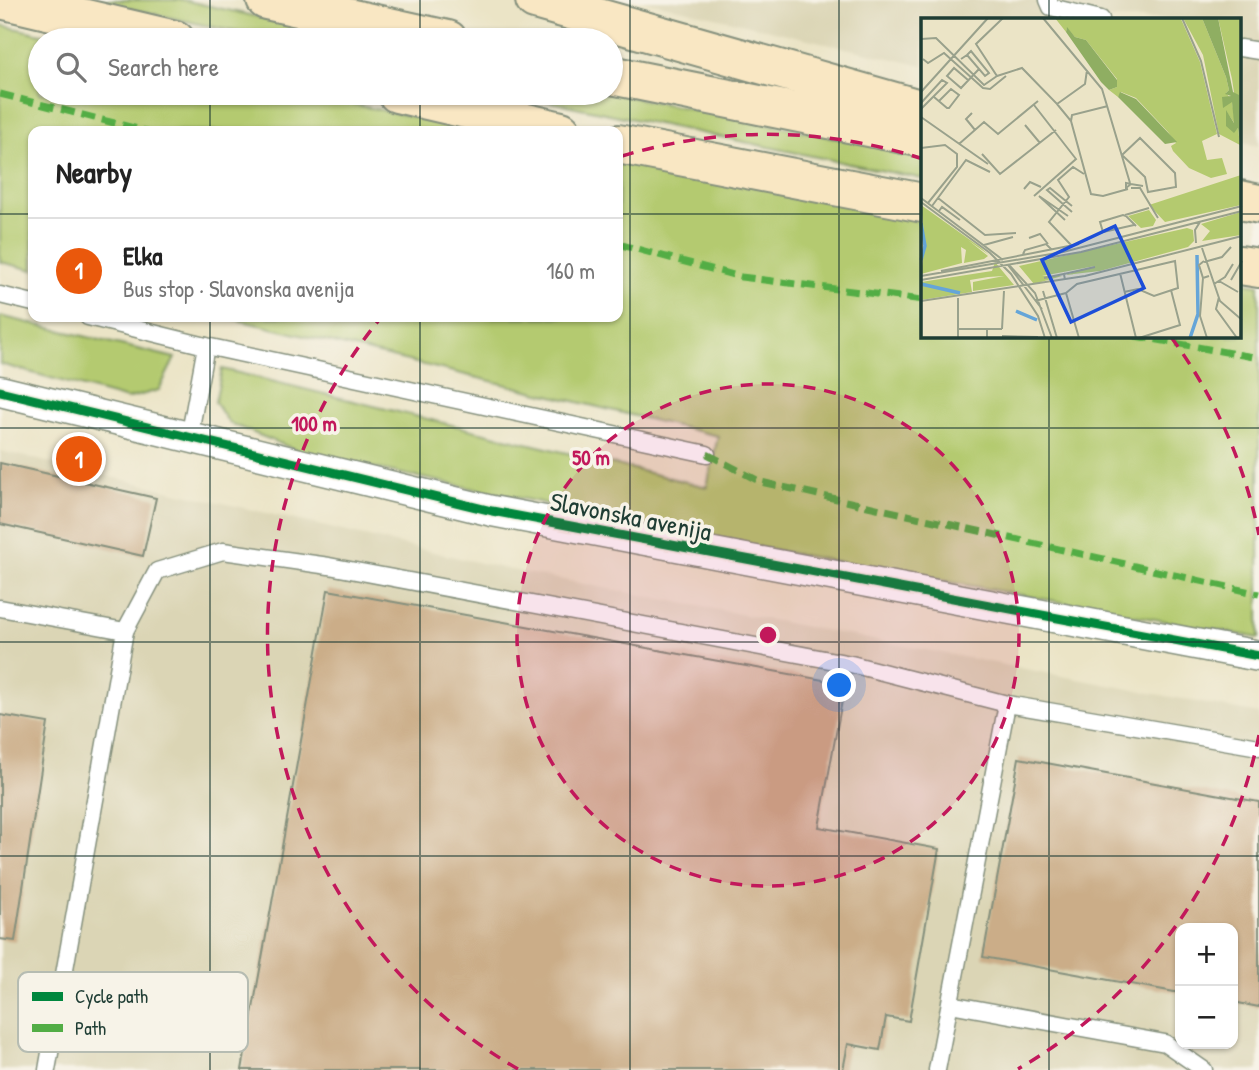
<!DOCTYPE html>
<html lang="en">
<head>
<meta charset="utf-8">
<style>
	:root { --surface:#fff; --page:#f2f2f2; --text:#222; --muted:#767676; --line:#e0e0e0; --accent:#ea580c }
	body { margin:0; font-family:"Patrick Hand",sans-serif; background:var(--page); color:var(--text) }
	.controls { position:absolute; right:21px; bottom:21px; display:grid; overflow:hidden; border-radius:14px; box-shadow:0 2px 5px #0004 }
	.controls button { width:63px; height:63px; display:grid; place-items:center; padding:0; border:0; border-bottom:2px solid var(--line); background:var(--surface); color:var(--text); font:35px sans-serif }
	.you { position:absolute; left:840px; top:686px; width:24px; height:24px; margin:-18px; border:5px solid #fff; border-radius:50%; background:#1a73e8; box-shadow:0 0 0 10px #1a73e833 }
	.badge { display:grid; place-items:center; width:46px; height:46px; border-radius:50%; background:var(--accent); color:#fff; font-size:23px; font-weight:700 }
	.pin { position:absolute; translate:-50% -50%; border:4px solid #fff; box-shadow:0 2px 7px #0006 }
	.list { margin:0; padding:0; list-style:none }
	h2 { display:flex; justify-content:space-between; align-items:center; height:91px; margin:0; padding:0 28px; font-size:30px }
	h2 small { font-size:23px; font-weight:400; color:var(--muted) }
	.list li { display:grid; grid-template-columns:46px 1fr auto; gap:21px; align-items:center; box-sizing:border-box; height:105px; padding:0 28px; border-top:2px solid var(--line) }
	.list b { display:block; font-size:26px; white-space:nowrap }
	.list p { margin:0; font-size:23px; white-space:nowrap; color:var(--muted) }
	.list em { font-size:23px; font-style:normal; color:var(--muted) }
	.icon { flex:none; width:38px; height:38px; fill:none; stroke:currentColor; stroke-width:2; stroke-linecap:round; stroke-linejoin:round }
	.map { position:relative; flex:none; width:1259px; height:1070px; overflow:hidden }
	.search { position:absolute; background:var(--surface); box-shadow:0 2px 5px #0004; left:28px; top:28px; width:595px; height:77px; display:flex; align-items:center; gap:18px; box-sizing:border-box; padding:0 24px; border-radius:38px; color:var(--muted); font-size:26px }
	.panel { position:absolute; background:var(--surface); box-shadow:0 2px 5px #0004; left:28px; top:126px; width:595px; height:196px; border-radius:14px }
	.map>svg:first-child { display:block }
</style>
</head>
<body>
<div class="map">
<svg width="1259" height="1070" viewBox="0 0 1259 1070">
	<rect width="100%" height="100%" fill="#f7f3e8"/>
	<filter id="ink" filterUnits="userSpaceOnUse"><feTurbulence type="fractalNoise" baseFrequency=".0143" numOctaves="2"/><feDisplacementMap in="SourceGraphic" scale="14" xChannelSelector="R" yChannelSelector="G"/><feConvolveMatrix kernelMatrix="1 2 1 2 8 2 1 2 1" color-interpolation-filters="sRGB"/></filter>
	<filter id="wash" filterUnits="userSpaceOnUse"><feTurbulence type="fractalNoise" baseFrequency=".00686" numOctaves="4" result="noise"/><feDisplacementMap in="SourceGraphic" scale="28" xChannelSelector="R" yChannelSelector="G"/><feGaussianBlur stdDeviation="1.57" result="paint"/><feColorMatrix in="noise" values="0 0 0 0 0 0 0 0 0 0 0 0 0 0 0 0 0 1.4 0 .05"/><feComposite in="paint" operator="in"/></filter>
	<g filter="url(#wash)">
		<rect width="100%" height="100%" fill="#ebe4c6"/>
		<g fill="#dbd5b5" fill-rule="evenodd">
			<polygon points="642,0 1259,0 1259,146 1240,142 1240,19 923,19 923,66"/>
			<path d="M0 451 506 569 1259 714V1070H0ZM1180 928H1233V1044H1180Z"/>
		</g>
		<g fill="#b4ca6f" stroke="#6a8452" stroke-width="2">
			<polygon points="91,0 183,0 361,40 272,40"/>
			<polygon points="0,25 68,40 40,40 40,93 300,93 480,131 33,131 33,270 0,262"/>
			<polygon points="508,93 611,93 923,155 923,179"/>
			<polygon points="618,158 923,219 923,336 1240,336 1240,282 1259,285 1259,638 751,546 306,454 229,423 215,402 222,369 707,487 718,436 226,317 618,317"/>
			<polygon points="0,316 175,358 159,390 127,399 0,364"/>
		</g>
		<g id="blocks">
			<g fill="#cbad88">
				<polygon points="0,463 156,498 143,556 0,524"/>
				<polygon points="328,590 845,684 819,827 939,849 909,1021 886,1017 880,1050 848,1044 843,1070 242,1070"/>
				<polygon points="0,715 48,723 15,941 0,939"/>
				<polygon points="1019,758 1259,802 1259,1007 1233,1002 1233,928 1180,928 1180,993 983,957"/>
			</g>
		</g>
	</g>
	<g filter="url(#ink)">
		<use href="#blocks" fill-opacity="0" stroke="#85907d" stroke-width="2"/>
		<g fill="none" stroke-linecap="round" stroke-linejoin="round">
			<defs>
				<g id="lane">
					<polyline points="1048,0 1051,7 1101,19"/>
					<polyline points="1240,48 1259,51"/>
					<polyline points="0,295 33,303"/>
					<polyline points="88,317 206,346 189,438"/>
					<polyline points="206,346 707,454"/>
					<polyline points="0,608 125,631 47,1070"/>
					<polyline points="125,631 157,571 223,551 329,566 851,664 1007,704 1259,747"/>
					<polyline points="950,1004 1165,1043 1204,1070"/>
					<polyline points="937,1070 1007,704"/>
				</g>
				<polyline id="street" points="0,391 492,511 1259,656"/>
				<g id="secondary">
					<polyline points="5,0 175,40"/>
					<polyline points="266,0 448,40"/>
					<polyline points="535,0 923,110"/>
					<polyline points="611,75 923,138"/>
					<polyline points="397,93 561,131"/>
					<polyline points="618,144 923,203"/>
					<polyline points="1240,200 1259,204"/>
					<polyline points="1240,265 1259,268"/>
				</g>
			</defs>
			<use href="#lane" stroke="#85907d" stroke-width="19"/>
			<use href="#street" stroke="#85907d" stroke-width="33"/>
			<use href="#secondary" stroke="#85907d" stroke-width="42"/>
			<use href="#lane" stroke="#fff" stroke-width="16"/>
			<use href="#street" stroke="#fff" stroke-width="30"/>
			<use href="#secondary" stroke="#f9e7c3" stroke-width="38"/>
			<g stroke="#52ad45" stroke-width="7" stroke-dasharray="14 7" stroke-linecap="butt">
				<polyline points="0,94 146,131"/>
				<polyline points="618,244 741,277 923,300"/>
				<polyline points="1135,336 1259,358"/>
				<polyline points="707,454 761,482 1259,594"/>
			</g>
			<defs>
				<polyline id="cycleway" points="0,391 492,511 1259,656"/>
			</defs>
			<use href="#cycleway" stroke="#f7f3e8" stroke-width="13"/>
			<use href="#cycleway" stroke="#00873e" stroke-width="9"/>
		</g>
	</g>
	<path fill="none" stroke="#1f3d34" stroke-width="2" stroke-opacity="0.55" d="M210 0V40M420 0V40M630 0V1070M839 0V1070M1049 0V19M210 93V131M420 93V131M0 214H33M618 214H923M1240 214H1259M210 317V1070M420 317V1070M1049 336V1070M0 428H1259M0 642H1259M0 856H1259"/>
	<circle cx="768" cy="635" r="251" fill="#c2185b" fill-opacity=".12"/>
	<g fill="none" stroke="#c2185b" stroke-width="3.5" stroke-dasharray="12 9">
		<circle cx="768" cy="635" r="251"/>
		<path d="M1259 735A501 501 0 0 1 1018 1069M518 1069A501 501 0 0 1 379 320M622 156A501 501 0 0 1 923 159M1171 337A501 501 0 0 1 1259 535"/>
	</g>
	<g text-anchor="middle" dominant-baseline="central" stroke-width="7" stroke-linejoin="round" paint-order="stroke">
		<g font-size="26" fill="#1f3d34" stroke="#f7f3e8">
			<text transform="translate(631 516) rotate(11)">Slavonska avenija</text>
		</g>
	</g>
	<g transform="translate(921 18)">
		<rect width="320" height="320" fill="#ebe4c6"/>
		<path d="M134 0 260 1 279 44 296 116 281 123 286 142 301 140 306 156 290 160 268 150 252 133 250 128 255 125 247 114 215 80 200 74 197 79 188 72 196 69V61L165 22 154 19 146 10 145 14ZM262 0H281L305 59 308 72 305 75 310 81 302 80 305 86 311 83 314 106 305 93 306 101 313 114 317 110 319 127 298 116 282 37ZM297 0H320V120L311 61ZM320 157V187L244 204 228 187ZM0 187 59 229 68 237 47 222 67 238 63 241 43 245 45 232 40 229 41 245 0 256 4 225ZM228 192 235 202 232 208 220 210 207 198ZM320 194V217L281 223 289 213 280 206ZM266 210 272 212 273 223 267 229 179 253 144 257 174 248 121 258H141L113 266 98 248ZM74 244 93 267 52 273V264L83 258 67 259 49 262 51 274 0 282V264L71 253Z" fill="#b4ca6f"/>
		<path d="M281 0H297L312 74 318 77 320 133 317 110 313 115 305 108V92L313 105 311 84 302 90 301 79 310 78 304 76 308 72 305 59ZM146 9 154 19 165 22 196 62V69L188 72 180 64 145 14ZM199 74 215 81 256 124 244 126 197 79Z" fill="#8fae62"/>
		<path fill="none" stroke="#65a5d8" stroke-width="3.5" d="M0 205 4 228 0 242M0 266 39 275M95 293 116 302M269 320 277 296 276 237"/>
		<path fill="none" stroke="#99a18c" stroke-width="2" d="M82 0 55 26 76 58 101 50 136 86 164 66 166 52M122 0 181 71 209 165M261 0 280 43 298 119M0 21 15 20 63 67 76 58M2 41 7 45 23 35 62 70 69 71 85 58M40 41 46 37 50 33 68 55 64 58 46 37M47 62 33 50 26 58 40 70 58 51M0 74 67 0M13 79 26 90H28L38 77 30 71 18 83M0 85 21 62 26 65 0 91M136 86 150 103 170 176 182 178 207 171M51 95 45 101 54 112M0 99 67 146M150 103 151 97 187 88M104 107 119 125M219 120 254 155 255 169 227 174 224 159 201 137ZM38 126 63 104 77 116 117 83M0 130 24 127 36 136V149L7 185M61 136 79 156 135 112M210 166 205 165V170L210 166 222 168M210 170H219L237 200M103 171 109 164 120 169M113 178 155 141 113 87M0 180 82 242M17 180 64 217 95 215M0 184 69 235 90 256 117 298 124 320M11 188 45 142 69 154M18 193 21 189 39 202M151 194 126 172 129 170 151 188M204 197 228 190M144 202 118 178 147 198M213 207 182 214 179 204 202 197 205 198 215 208M108 220 119 216 127 226M275 225 274 212 279 204M63 227 92 219M151 228 128 204 148 179 137 162 152 149 163 156M281 230 299 283 321 302M102 236 104 232 125 226 130 231M283 243 278 247 282 260 288 258M283 244 301 239 310 229M87 247 121 291M88 247 114 275 131 320M20 253 158 226M199 255 215 320M143 256 174 249M0 258 142 234 321 188M123 260 143 256 144 262M282 260 279 298 286 320M0 262 160 234 321 193M310 262 321 243M298 263 317 274M293 266 304 259 312 246M122 273 136 320M145 275 156 266 254 243 257 270 233 278 217 271 203 274M298 279 295 291 316 320M0 283 164 258 321 218M114 283 145 275 158 320M37 311H66M81 311 83 273M81 318 117 319M37 320V280M66 320V311H81M218 320 259 307 250 272"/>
		<path fill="#1d4ed8" fill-opacity="0.15" stroke="#1d4ed8" stroke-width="3.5" d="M194 208 223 270 150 304 121 242Z"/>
		<rect width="320" height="320" fill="none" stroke="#1f3d34" stroke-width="3.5"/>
	</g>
	<rect x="18" y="972" width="230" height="80" rx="10" fill="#f7f3e8" stroke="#b6bcb2" stroke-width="2"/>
	<rect x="32" y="992" width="31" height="9" fill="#00873e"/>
	<rect x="32" y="1024" width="31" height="8" fill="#52ad45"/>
	<g font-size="19" fill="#1f3d34">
		<text x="75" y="1003">Cycle path</text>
		<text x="75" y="1035">Path</text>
	</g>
	<circle cx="768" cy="635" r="10" fill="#c2185b" stroke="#f7f3e8" stroke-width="3.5"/>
	<g font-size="21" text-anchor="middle" font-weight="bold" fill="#c2185b" stroke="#f7f3e8" stroke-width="7" stroke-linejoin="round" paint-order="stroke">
		<text x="314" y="431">100 m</text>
		<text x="591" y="465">50 m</text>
	</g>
</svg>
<div class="controls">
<button>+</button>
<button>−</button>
</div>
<div class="you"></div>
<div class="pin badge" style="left:79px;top:459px">1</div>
<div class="search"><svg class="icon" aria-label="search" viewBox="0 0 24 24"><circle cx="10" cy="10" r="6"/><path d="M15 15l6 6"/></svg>Search here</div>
<section class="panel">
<h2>Nearby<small></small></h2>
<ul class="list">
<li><span class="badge">1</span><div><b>Elka</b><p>Bus stop · Slavonska avenija</p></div><em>160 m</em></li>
</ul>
</section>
</div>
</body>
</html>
